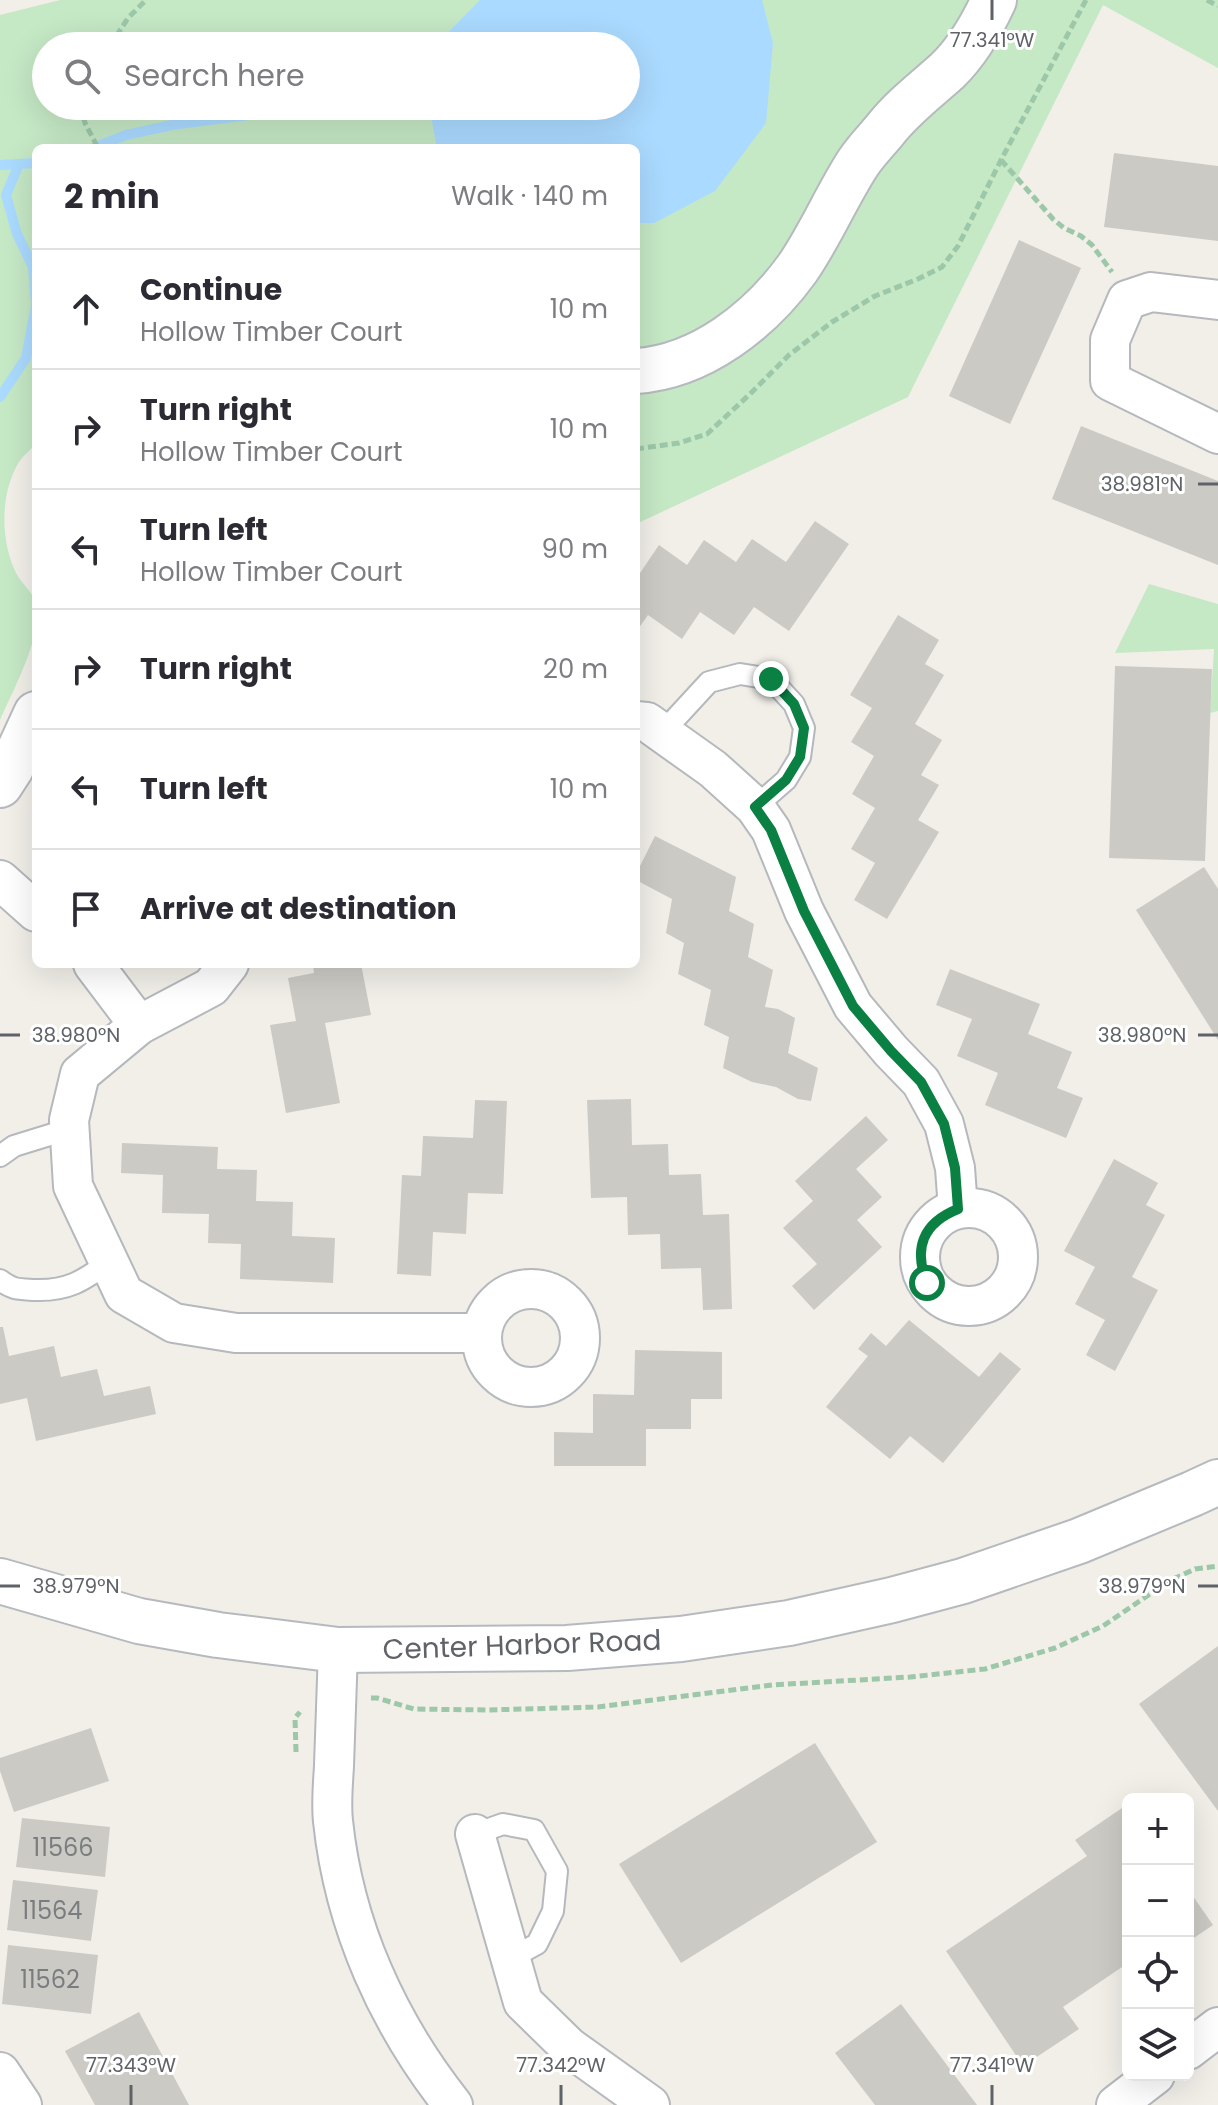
<!DOCTYPE html>
<html lang="en">
<head>
<meta charset="utf-8">
<style>
	:root { --surface:#fff; --page:#f7f7f7; --text:#2b2b33; --muted:#7c7c81; --line:#e1e1e2 }
	body { margin:0; font-family:Poppins,sans-serif; background:var(--page); color:var(--text) }
	.controls { position:absolute; right:24px; bottom:24px; display:grid; overflow:hidden; border-radius:12px; box-shadow:0 8px 32px #0002 }
	.controls button { width:72px; height:72px; display:grid; place-items:center; padding:0; border:0; border-bottom:2px solid var(--line); background:var(--surface); color:var(--text); font:40px sans-serif }
	.stop { position:absolute; width:24px; height:24px; margin:-18px; border:6px solid #0b8043; border-radius:50%; background:#fff }
	.stop.end { background:#0b8043; border-color:#fff; box-shadow:0 2px 8px #0008 }
	.list { margin:0; padding:0; list-style:none }
	h2 { display:flex; justify-content:space-between; align-items:center; height:104px; margin:0; padding:0 32px; font-size:34px }
	h2 small { font-size:26px; font-weight:400; color:var(--muted) }
	.list li { display:grid; grid-template-columns:52px 1fr auto; gap:24px; align-items:center; box-sizing:border-box; height:120px; padding:0 32px; border-top:2px solid var(--line) }
	.list b { display:block; font-size:30px; white-space:nowrap }
	.list p { margin:0; font-size:26px; white-space:nowrap; color:var(--muted) }
	.list em { font-size:26px; font-style:normal; color:var(--muted) }
	.icon { flex:none; width:44px; height:44px; fill:none; stroke:currentColor; stroke-width:2; stroke-linecap:round; stroke-linejoin:round }
	.map { position:relative; flex:none; width:1218px; height:2105px; overflow:hidden }
	.search { position:absolute; background:var(--surface); box-shadow:0 8px 32px #0002; left:32px; top:32px; width:608px; height:88px; display:flex; align-items:center; gap:20px; box-sizing:border-box; padding:0 28px; border-radius:44px; color:var(--muted); font-size:30px }
	.panel { position:absolute; background:var(--surface); box-shadow:0 8px 32px #0002; left:32px; top:144px; width:608px; height:824px; border-radius:12px }
	.map>svg:first-child { display:block }
</style>
</head>
<body>
<div class="map">
<svg width="1218" height="2105" viewBox="0 0 1218 2105">
	<rect width="100%" height="100%" fill="#f1efe8"/>
	<g fill="#c5e8c5" fill-rule="evenodd">
		<path d="M60 0H1218V68L1103 5 908 397 636 524V148H36V444C30 450 23 456 19 462 0 493 0 540 16 573 21 583 34 593 36 604 43 636 13 690 0 720V15ZM46 46H626V106H46Z"/>
		<polygon points="1149,584 1218,604 1218,711 1210,713 1214,649 1115,653"/>
	</g>
	<polygon fill="#aadaff" points="480,0 762,0 773,43 766,123 715,191 654,223 636,223 636,148 437,148 429,106 626,106 626,46 435,46"/>
	<g fill="none" stroke-linecap="round" stroke-linejoin="round">
		<g stroke="#aadaff" stroke-width="10">
			<polyline points="93,148 126,135 172,125 248,115 273,106"/>
			<polyline points="0,165 36,163"/>
			<polyline points="0,397 26,358 36,305 33,267 17,234 6,195 19,164"/>
		</g>
	</g>
	<g fill="#cccac5">
		<polygon points="1114,153 1218,166 1218,241 1104,227"/>
		<polygon points="1019,240 1081,268 1010,424 949,396"/>
		<polygon points="1081,426 1218,481 1218,565 1052,499"/>
		<polygon points="815,521 849,544 789,631 754,607 734,635 700,612 682,639 648,615 636,632 636,579 659,545 687,565 704,540 736,562 752,539 786,562"/>
		<polygon points="898,615 939,640 925,664 944,675 915,724 942,740 921,775 939,785 918,820 939,832 887,919 854,900 875,863 851,849 875,808 852,794 874,756 851,742 872,708 850,695"/>
		<polygon points="1115,666 1212,669 1205,861 1109,858"/>
		<polygon points="655,836 736,877 729,911 754,924 748,957 773,970 765,1007 778,1009 795,1018 788,1053 818,1068 811,1101 798,1099 776,1087 752,1082 723,1068 729,1037 704,1025 711,990 678,974 684,943 666,933 672,899 636,880 636,874"/>
		<polygon points="1204,867 1218,889 1218,1040 1136,910"/>
		<polygon points="313,964 361,964 371,1015 325,1023 340,1103 286,1113 270,1025 296,1021 288,978 314,973"/>
		<polygon points="950,969 1040,1004 1028,1034 1072,1052 1057,1088 1083,1098 1066,1138 985,1105 998,1073 957,1056 972,1019 936,1005"/>
		<polygon points="631,1099 632,1145 668,1144 669,1175 701,1174 703,1215 729,1214 732,1309 703,1310 701,1268 661,1269 660,1234 628,1235 627,1197 591,1198 587,1100"/>
		<polygon points="475,1100 507,1101 503,1194 468,1193 466,1234 433,1232 431,1276 397,1274 402,1175 421,1176 423,1136 473,1138"/>
		<polygon points="866,1116 888,1140 856,1169 882,1197 857,1220 882,1247 814,1310 792,1286 817,1264 783,1228 813,1201 795,1181"/>
		<polygon points="122,1143 218,1147 217,1169 257,1170 256,1201 293,1202 292,1236 335,1238 333,1283 240,1279 241,1244 208,1243 209,1214 162,1213 163,1175 121,1173"/>
		<polygon points="1114,1159 1158,1183 1146,1205 1165,1215 1132,1277 1158,1290 1115,1371 1086,1355 1105,1320 1075,1304 1095,1267 1064,1251"/>
		<polygon points="909,1320 979,1377 1000,1352 1021,1369 943,1463 910,1436 890,1459 826,1407 868,1356 858,1349 871,1333 886,1346"/>
		<polygon points="0,1327 3,1327 9,1356 54,1346 61,1377 97,1369 104,1396 150,1386 156,1414 36,1441 27,1398 0,1404"/>
		<polygon points="635,1350 722,1352 722,1399 691,1399 691,1429 646,1429 646,1466 554,1466 554,1432 593,1433 593,1394 634,1395"/>
		<polygon points="1218,1646 1218,1811 1139,1704"/>
		<polygon points="91,1728 109,1781 14,1812 0,1771 0,1758"/>
		<polygon points="815,1743 877,1842 681,1963 619,1864"/>
		<polygon points="1128,1804 1128,1963 1063,2007 1079,2029 1023,2066 946,1951 1087,1856 1075,1840"/>
		<polygon points="22,1818 110,1827 105,1877 16,1867"/>
		<polygon points="13,1880 98,1890 91,1941 7,1930"/>
		<polygon points="1188,1889 1213,1925 1188,1942"/>
		<polygon points="8,1945 98,1955 91,2014 2,2004"/>
		<polygon points="901,2004 977,2105 875,2105 835,2053"/>
		<polygon points="139,2012 189,2105 95,2105 65,2051"/>
	</g>
	<g fill="none" stroke-linecap="round" stroke-linejoin="round">
		<defs>
			<g id="lane">
				<polyline points="662,733 709,682 740,674 771,679 794,704 804,728 800,757 786,780 755,807"/>
				<polyline points="0,1156 14,1146 69,1129"/>
				<path d="M0 1280C13 1290 18 1289 35 1290 68 1291 83 1281 109 1262"/>
				<polyline points="475,1834 503,1824 534,1830 557,1871 553,1911 537,1944 511,1958"/>
			</g>
			<g id="street">
				<polyline points="1218,300 1151,292 1127,300 1110,340 1110,381 1218,434"/>
				<polyline points="636,721 647,722 713,769 755,807 771,830 804,911 853,1006 891,1051 921,1082 944,1124 955,1168 958,1209"/>
				<polyline points="0,880 36,912"/>
				<polyline points="93,964 139,1025"/>
				<polyline points="229,964 211,987 139,1025 80,1074 69,1120 73,1186 124,1294 174,1323 236,1333 482,1333"/>
				<circle cx="969" cy="1257" r="49"/>
				<circle cx="531" cy="1338" r="49"/>
				<path d="M338 1650C337 1688 335 1727 334 1766 333 1784 331 1803 333 1821 344 1926 388 2023 453 2105"/>
				<polyline points="475,1834 523,2002 569,2047 650,2105"/>
				<polyline points="1188,2050 1218,2027"/>
				<polyline points="0,2072 22,2105"/>
				<polyline points="1116,2105 1155,2075"/>
			</g>
			<g id="secondary">
				<path d="M636 371C701 367 760 320 797 269 820 236 836 197 858 163 866 151 876 141 885 130 903 107 926 90 947 71 968 51 982 26 994 0"/>
				<polyline points="0,785 11,768 36,714"/>
				<polyline points="0,1581 139,1621 218,1635 338,1650 567,1648 681,1639 789,1623 892,1600 963,1581 1079,1541 1192,1494 1218,1482"/>
			</g>
		</defs>
		<use href="#lane" stroke="#b5b8bc" stroke-width="24"/>
		<use href="#street" stroke="#b5b8bc" stroke-width="42"/>
		<use href="#secondary" stroke="#b6babf" stroke-width="48"/>
		<g stroke="#9cc7a9" stroke-width="5" stroke-dasharray="8 4" stroke-linecap="butt">
			<polyline points="1207,0 1218,6"/>
			<polyline points="110,46 128,18 146,0"/>
			<polyline points="80,106 85,123 98,148"/>
			<polyline points="1001,160 1053,219 1064,228 1081,236 1092,245 1112,272"/>
			<polyline points="636,449 679,443 707,434 750,394 789,355 832,322 875,296 918,279 942,267 958,246 1001,160 1086,0"/>
			<polyline points="371,1698 377,1698 414,1709 487,1710 598,1707 772,1685 910,1677 985,1669 1055,1648 1103,1626 1169,1581 1195,1569 1218,1566"/>
			<polyline points="296,1752 295,1718 300,1712"/>
		</g>
		<use href="#lane" stroke="#fff" stroke-width="20"/>
		<use href="#street" stroke="#fff" stroke-width="38"/>
		<use href="#secondary" stroke="#fff" stroke-width="44"/>
	</g>
	<g fill="none" stroke-linecap="round" stroke-linejoin="round">
		<path stroke="#0b8043" stroke-width="10" d="M771 679 794 704 804 728 800 757 786 780 755 807 771 830 804 911 853 1006 891 1051 921 1082 944 1124 955 1168 958 1209C923 1223 913 1248 927 1283"/>
	</g>
	<path fill="none" stroke="#5f6368" stroke-width="3" d="M992 0V20M1198 484H1218M0 1035H20M1198 1035H1218M0 1586H20M1198 1586H1218M131 2085V2105M561 2085V2105M992 2085V2105"/>
	<g text-anchor="middle" dominant-baseline="central" stroke-width="6" stroke-linejoin="round" paint-order="stroke">
		<g font-size="24" fill="#7a7d7f">
			<text x="63" y="1847">11566</text>
			<text x="52" y="1910">11564</text>
			<text x="50" y="1979">11562</text>
		</g>
		<g font-size="28" fill="#5f6368" stroke="#fff">
			<text transform="translate(522 1645) rotate(-2)">Center Harbor Road</text>
		</g>
	</g>
	<g font-size="20" text-anchor="middle" fill="#5f6368" stroke="#fff" stroke-width="6" stroke-linejoin="round" paint-order="stroke">
		<text x="992" y="47">77.341°W</text>
		<text x="1142" y="491">38.981°N</text>
		<text x="76" y="1042">38.980°N</text>
		<text x="1142" y="1042">38.980°N</text>
		<text x="76" y="1593">38.979°N</text>
		<text x="1142" y="1593">38.979°N</text>
		<text x="131" y="2072">77.343°W</text>
		<text x="561" y="2072">77.342°W</text>
		<text x="992" y="2072">77.341°W</text>
	</g>
</svg>
<div class="controls">
<button>+</button>
<button>−</button>
<button><svg class="icon" aria-label="locate" viewBox="0 0 24 24"><circle cx="12" cy="12" r="6"/><path d="M12 2v4M12 18v4M2 12h4M18 12h4"/></svg></button>
<button><svg class="icon" aria-label="layers" viewBox="0 0 24 24"><path d="M12 4l9 5-9 5-9-5zM3 14l9 5 9-5"/></svg></button>
</div>
<div class="stop" style="left:927px;top:1283px"></div>
<div class="stop end" style="left:771px;top:679px"></div>
<div class="search"><svg class="icon" aria-label="search" viewBox="0 0 24 24"><circle cx="10" cy="10" r="6"/><path d="M15 15l6 6"/></svg>Search here</div>
<section class="panel">
<h2>2 min<small>Walk · 140 m</small></h2>
<ul class="list">
<li><svg class="icon" aria-label="ahead" viewBox="0 0 24 24"><path d="M12 20V5M6 11l6-6 6 6"/></svg><div><b>Continue</b><p>Hollow Timber Court</p></div><em>10 m</em></li>
<li><svg class="icon" aria-label="right" viewBox="0 0 24 24"><path d="M7 20v-9h11M14 6l5 5-5 5"/></svg><div><b>Turn right</b><p>Hollow Timber Court</p></div><em>10 m</em></li>
<li><svg class="icon" aria-label="left" viewBox="0 0 24 24"><path d="M17 20v-9H6M10 6l-5 5 5 5"/></svg><div><b>Turn left</b><p>Hollow Timber Court</p></div><em>90 m</em></li>
<li><svg class="icon" aria-label="right" viewBox="0 0 24 24"><path d="M7 20v-9h11M14 6l5 5-5 5"/></svg><div><b>Turn right</b></div><em>20 m</em></li>
<li><svg class="icon" aria-label="left" viewBox="0 0 24 24"><path d="M17 20v-9H6M10 6l-5 5 5 5"/></svg><div><b>Turn left</b></div><em>10 m</em></li>
<li><svg class="icon" aria-label="arrive" viewBox="0 0 24 24"><path d="M6 21V4h12l-3 4 3 4H6"/></svg><div><b>Arrive at destination</b></div></li>
</ul>
</section>
</div>
</body>
</html>
